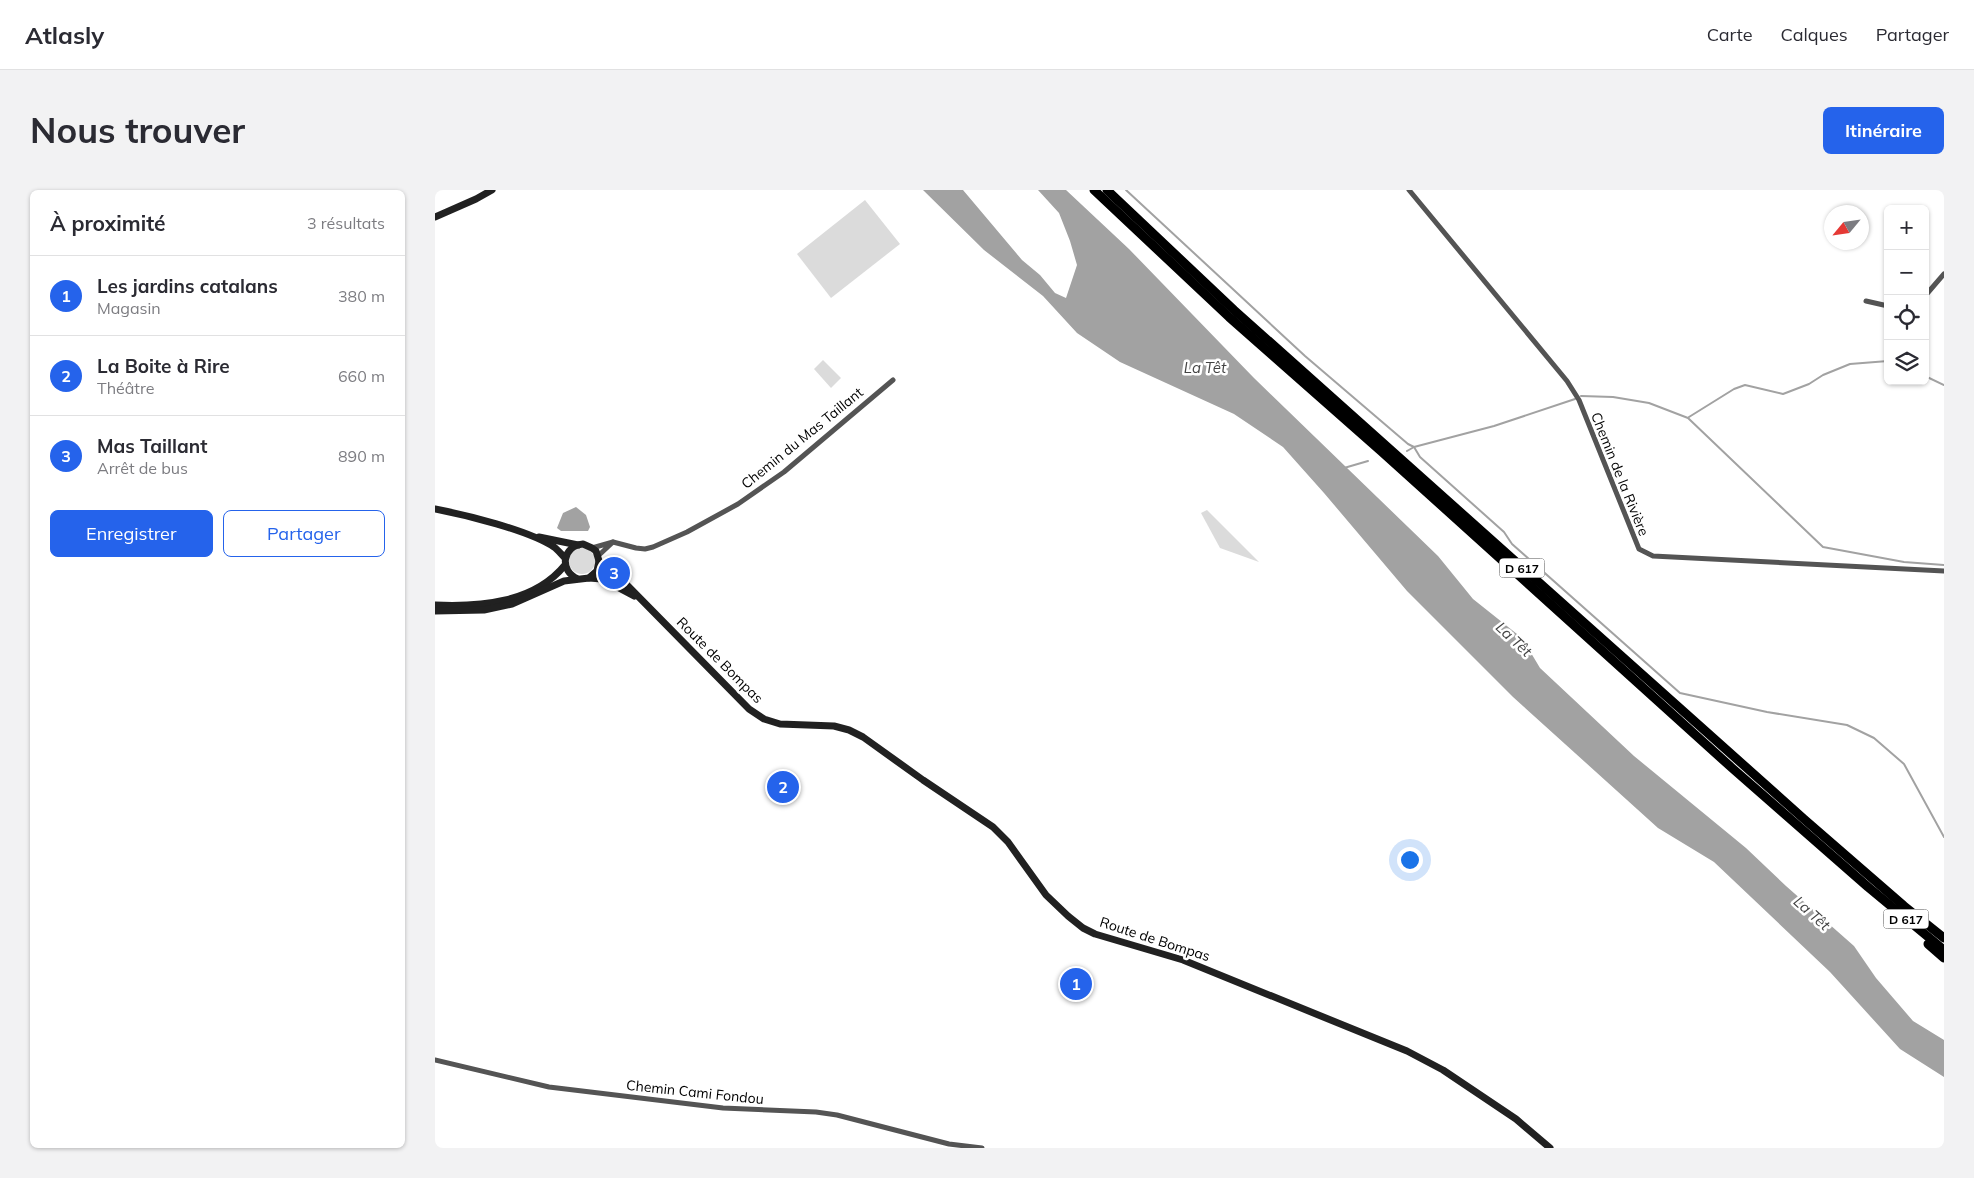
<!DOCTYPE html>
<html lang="fr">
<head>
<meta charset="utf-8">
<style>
	:root { --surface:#fff; --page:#f2f2f3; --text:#2b2b33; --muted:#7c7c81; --line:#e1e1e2; --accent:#2563eb }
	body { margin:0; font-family:Mulish,sans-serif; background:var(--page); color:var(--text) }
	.controls { position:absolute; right:15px; top:15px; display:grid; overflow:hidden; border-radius:8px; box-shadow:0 1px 4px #0004 }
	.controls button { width:45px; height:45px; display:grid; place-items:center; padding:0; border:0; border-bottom:1px solid var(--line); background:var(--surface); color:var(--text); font:25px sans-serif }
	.compass { position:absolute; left:1389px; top:15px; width:45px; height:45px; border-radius:50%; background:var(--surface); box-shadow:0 1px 4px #0004; rotate:241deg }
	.you { position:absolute; left:974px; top:669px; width:18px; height:18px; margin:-12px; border:4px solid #fff; border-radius:50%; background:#1a73e8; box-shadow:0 0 0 8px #1a73e833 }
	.badge { display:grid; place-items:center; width:32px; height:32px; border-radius:50%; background:var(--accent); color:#fff; font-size:16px; font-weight:700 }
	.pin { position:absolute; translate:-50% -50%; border:2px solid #fff; box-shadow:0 1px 5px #0006 }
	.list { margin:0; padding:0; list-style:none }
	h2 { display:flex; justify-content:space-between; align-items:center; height:65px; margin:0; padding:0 20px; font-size:21px }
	h2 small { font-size:16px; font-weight:400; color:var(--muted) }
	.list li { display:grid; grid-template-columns:32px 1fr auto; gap:15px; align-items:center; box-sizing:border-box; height:80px; padding:0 20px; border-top:1px solid var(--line) }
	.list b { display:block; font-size:19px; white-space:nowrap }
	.list p { margin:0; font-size:16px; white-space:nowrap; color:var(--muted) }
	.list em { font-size:16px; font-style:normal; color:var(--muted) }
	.actions { display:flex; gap:10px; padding:15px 20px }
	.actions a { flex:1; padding:11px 0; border:1px solid var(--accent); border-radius:8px; text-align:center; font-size:18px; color:var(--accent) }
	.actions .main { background:var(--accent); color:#fff }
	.icon { flex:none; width:28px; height:28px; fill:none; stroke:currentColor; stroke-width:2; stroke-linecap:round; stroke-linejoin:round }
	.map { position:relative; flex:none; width:1509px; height:958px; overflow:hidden; border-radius:8px }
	header { display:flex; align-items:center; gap:30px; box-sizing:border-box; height:70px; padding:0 25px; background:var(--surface); border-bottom:1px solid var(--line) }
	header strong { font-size:24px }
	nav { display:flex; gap:28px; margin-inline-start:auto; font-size:18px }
	.intro { display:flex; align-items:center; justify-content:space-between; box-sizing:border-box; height:120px; padding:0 30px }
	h1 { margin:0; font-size:35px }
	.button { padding:12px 22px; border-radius:8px; background:var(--accent); color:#fff; font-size:18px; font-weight:700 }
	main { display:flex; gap:30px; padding:0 30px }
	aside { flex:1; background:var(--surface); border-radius:8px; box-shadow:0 1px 4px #0004 }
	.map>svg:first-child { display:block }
</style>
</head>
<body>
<header>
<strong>Atlasly</strong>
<nav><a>Carte</a><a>Calques</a><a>Partager</a></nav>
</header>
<div class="intro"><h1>Nous trouver</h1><a class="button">Itinéraire</a></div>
<main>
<aside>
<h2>À proximité<small>3 résultats</small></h2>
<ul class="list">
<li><span class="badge">1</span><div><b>Les jardins catalans</b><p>Magasin</p></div><em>380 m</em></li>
<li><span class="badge">2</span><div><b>La Boite à Rire</b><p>Théâtre</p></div><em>660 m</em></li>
<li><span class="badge">3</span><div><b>Mas Taillant</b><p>Arrêt de bus</p></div><em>890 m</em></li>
</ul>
<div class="actions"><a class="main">Enregistrer</a><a>Partager</a></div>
</aside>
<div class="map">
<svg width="1509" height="958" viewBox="0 0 1509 958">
	<rect width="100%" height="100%" fill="#fff"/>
	<g fill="#dbdbdb">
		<polygon points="430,10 465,54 396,108 362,64"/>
		<polygon points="388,170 406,188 396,198 379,179"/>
		<polygon points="772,320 824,372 785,358 766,323"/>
		<circle cx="147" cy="371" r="13"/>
	</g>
	<g fill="#a2a2a2">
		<polygon points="488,0 528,0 587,70 605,85 620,103 631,108 642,75 635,51 624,23 603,0 631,0 694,59 819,188 1003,366 1038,409 1087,448 1105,478 1199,566 1311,658 1351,696 1419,756 1441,788 1478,831 1509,850 1509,887 1465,859 1395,782 1279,672 1223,638 1078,507 972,401 889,303 848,257 799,224 685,172 642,143 608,106 549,60"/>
		<polygon points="141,317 151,325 155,337 153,341 126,341 122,338 128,323"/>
	</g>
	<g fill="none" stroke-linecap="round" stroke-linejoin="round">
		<g stroke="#a2a2a2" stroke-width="2">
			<polyline points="691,0 870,166 973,254 979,257 985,267 1069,342 1077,354 1245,503 1332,522 1412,535 1439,548 1469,574 1509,647"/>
			<polyline points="1490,186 1509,195"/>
			<polyline points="1146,206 1178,207 1214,213 1253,228 1388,357 1469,372 1509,375"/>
			<polyline points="1254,227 1299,199 1310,195 1348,204 1374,194 1388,185 1415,174 1453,171"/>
			<polyline points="972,261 979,257 1059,236 1140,209"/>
			<polyline points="909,278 933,271"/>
		</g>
		<g stroke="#545454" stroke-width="5">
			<polyline points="974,0 1132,191 1144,210 1204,359 1218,366 1509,381"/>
			<polyline points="1490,106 1509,84"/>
			<polyline points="1431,111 1453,116"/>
			<polyline points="178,352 201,358 210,359 218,357 252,342 303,314 349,282 458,190"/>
			<polyline points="157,358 178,352 163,366"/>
			<polyline points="0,870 114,897 288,918 381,922 402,925 514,954 547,958"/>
		</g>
		<g stroke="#212121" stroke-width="7">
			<polyline points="0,27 41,9 57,0"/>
			<path d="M0 319C31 325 93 340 119 357 123 360 126 364 130 368"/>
			<polyline points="104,347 143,355"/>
			<polyline points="164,371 173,385 192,395 314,519 329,529 345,534 399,536 414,540 428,547 488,590 558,637 573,652 611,705 633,726 648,738 660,744 748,770 972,861 1008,880 1081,929 1115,958"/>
			<polyline points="154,388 167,389 199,406"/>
			<path d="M0 415C46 417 99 413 130 375"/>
			<path d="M0 421 49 420 77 414 129 391 154 388 162 381 164 371 161 361 157 358 148 354C127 356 124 381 143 389"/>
		</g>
		<g stroke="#000" stroke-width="9">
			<polyline points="659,0 794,127 946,261 1297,578 1433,697 1509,760"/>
			<polyline points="672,0 799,120 1369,629 1469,716 1509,748"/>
			<polyline points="1493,754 1509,768"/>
		</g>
	</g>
	<g text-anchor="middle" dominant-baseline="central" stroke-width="5" stroke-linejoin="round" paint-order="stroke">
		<g fill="#fff" stroke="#4c4c4c" stroke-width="1">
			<rect x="1064.5" y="368.5" width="45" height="19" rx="4"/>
			<rect x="1448.5" y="719.5" width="45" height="19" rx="4"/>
		</g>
		<g font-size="12" font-weight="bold" fill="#000">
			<text x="1087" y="378">D 617</text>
			<text x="1471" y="729">D 617</text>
		</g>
		<g font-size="14" fill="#000" stroke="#fff">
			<text transform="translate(367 248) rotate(-39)">Chemin du Mas Taillant</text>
			<text transform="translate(1185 284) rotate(68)">Chemin de la Rivière</text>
			<text transform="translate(285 470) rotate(45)">Route de Bompas</text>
			<text transform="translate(720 749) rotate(18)">Route de Bompas</text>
			<text transform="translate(260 902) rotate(6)">Chemin Cami Fondou</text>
		</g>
		<g font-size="15" font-style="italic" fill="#434343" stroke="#fff">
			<text x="770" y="177">La Têt</text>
			<text transform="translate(1079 449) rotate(43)">La Têt</text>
			<text transform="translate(1377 723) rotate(42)">La Têt</text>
		</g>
	</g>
</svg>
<div class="controls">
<button>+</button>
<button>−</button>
<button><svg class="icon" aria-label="locate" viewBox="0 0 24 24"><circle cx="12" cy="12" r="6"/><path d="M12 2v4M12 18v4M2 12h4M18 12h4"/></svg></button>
<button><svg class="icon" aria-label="layers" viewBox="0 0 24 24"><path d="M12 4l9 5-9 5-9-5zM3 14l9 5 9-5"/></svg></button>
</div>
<svg class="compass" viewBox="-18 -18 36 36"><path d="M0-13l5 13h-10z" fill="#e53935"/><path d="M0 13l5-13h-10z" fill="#7c7c81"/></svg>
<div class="you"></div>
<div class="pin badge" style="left:641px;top:794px">1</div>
<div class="pin badge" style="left:348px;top:597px">2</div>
<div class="pin badge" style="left:179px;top:383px">3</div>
</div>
</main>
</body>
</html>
